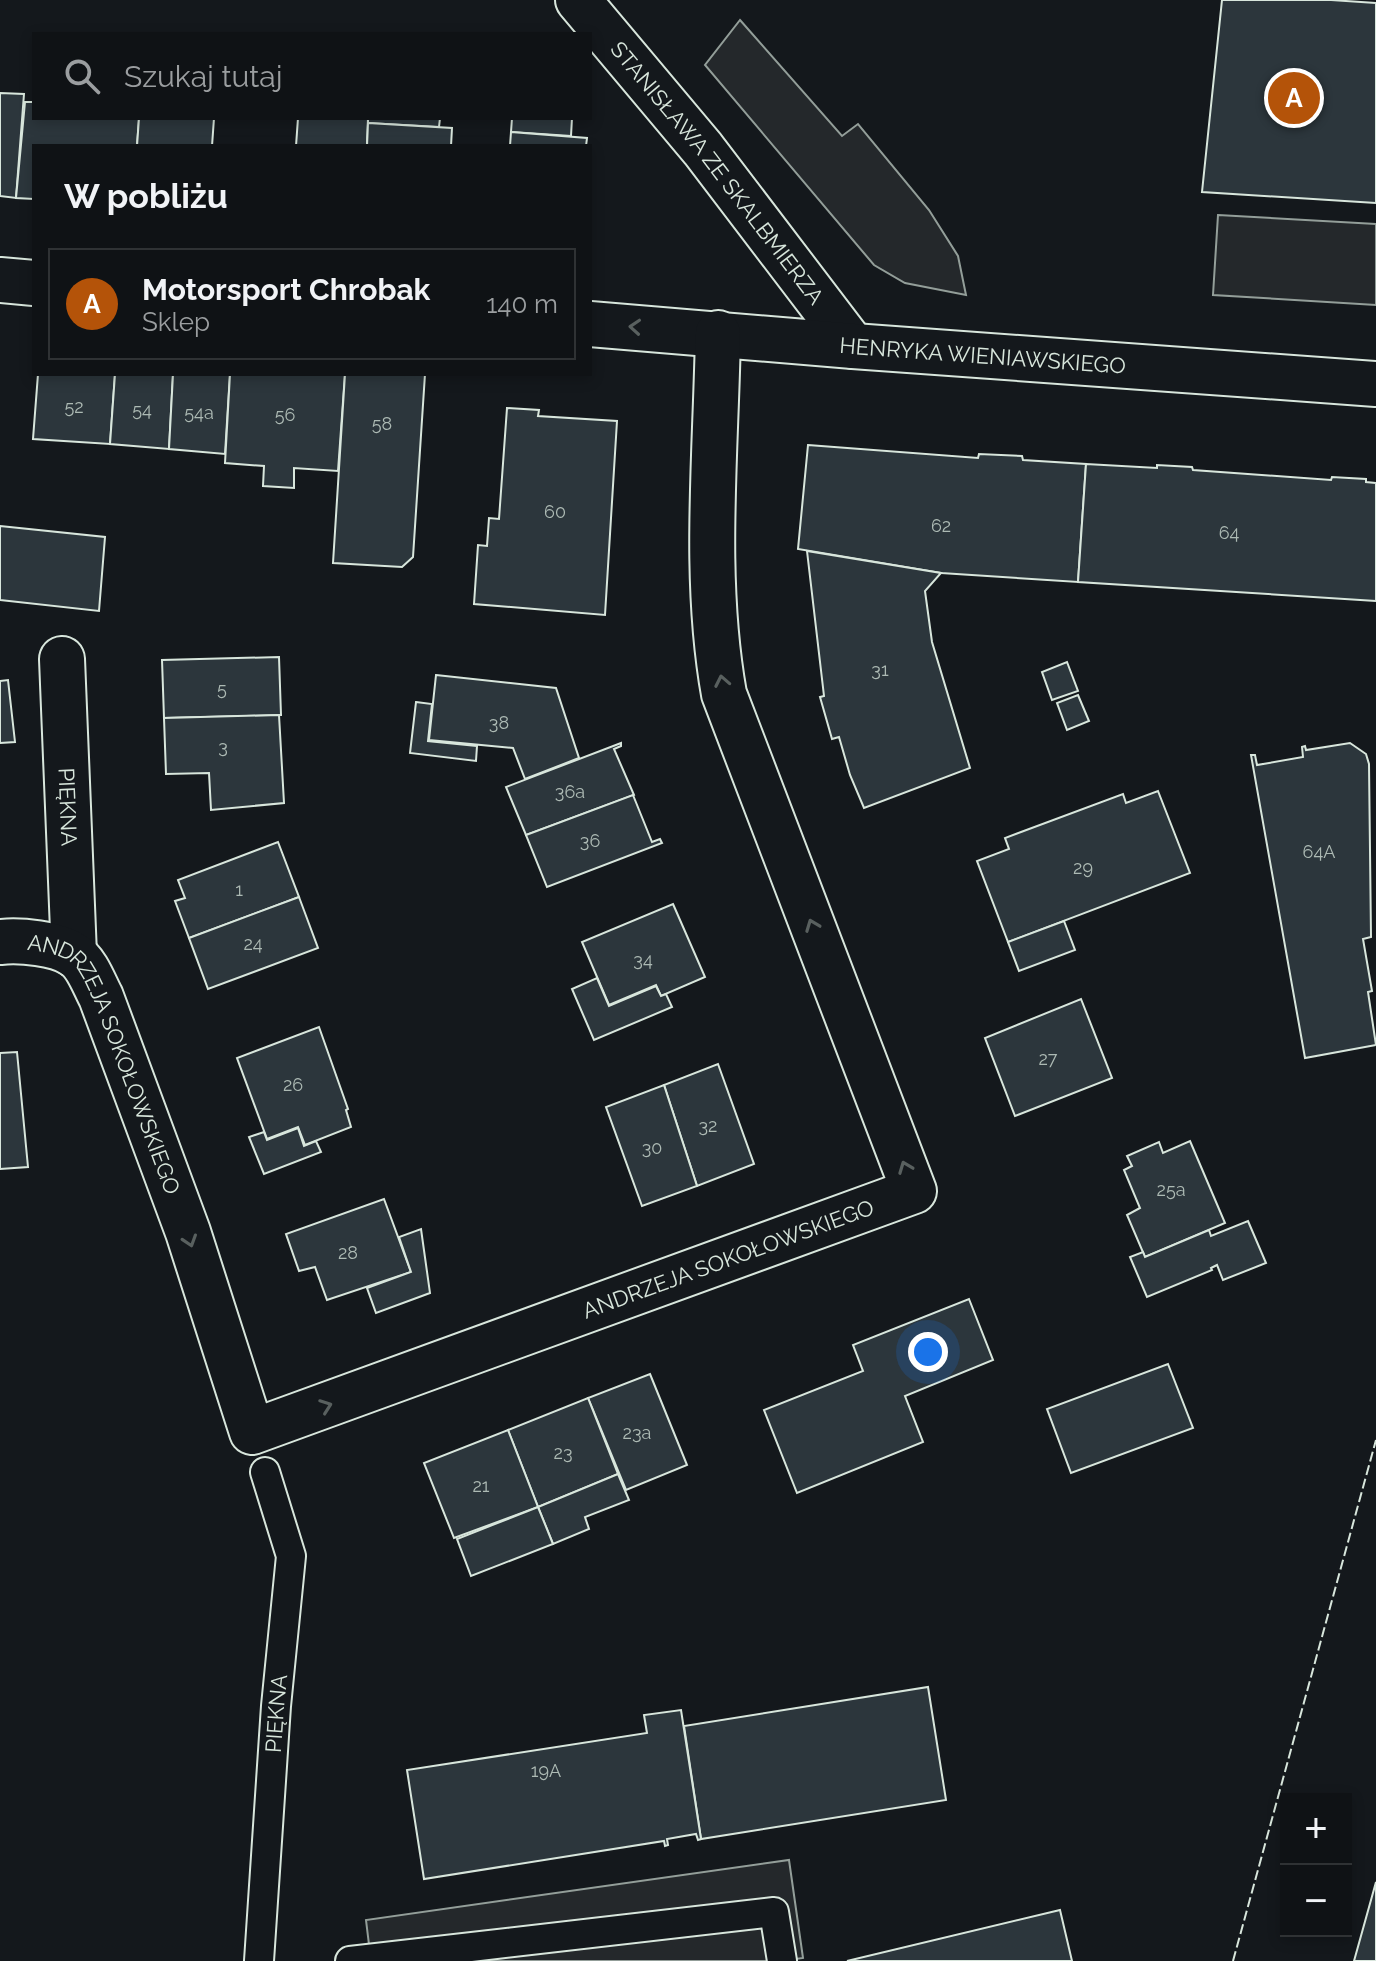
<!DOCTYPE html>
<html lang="pl">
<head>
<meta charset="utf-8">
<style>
	:root { --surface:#0f1215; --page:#1d2022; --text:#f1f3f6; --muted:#9b9ea0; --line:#2f3234; --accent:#b45309 }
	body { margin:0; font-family:Raleway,sans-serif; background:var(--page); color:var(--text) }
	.controls { position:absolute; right:24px; bottom:24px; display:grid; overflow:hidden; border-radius:0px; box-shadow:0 4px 12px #0003 }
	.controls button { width:72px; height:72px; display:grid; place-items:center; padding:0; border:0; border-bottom:2px solid var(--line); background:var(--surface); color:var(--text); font:40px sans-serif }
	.you { position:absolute; left:928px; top:1352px; width:28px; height:28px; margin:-20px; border:6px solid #fff; border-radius:50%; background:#1a73e8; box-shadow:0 0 0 12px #1a73e833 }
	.badge { display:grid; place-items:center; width:52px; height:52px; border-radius:50%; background:var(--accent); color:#fff; font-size:26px; font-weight:700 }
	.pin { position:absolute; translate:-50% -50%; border:4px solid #fff; box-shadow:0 2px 8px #0006 }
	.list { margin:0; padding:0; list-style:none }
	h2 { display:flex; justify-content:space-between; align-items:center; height:104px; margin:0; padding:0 32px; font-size:34px }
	h2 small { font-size:26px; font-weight:400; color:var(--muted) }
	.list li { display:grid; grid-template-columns:52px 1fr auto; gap:24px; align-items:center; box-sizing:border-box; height:112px; margin:0 16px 16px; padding:0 16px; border:2px solid var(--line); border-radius:0px }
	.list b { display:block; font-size:30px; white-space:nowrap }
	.list p { margin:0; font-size:26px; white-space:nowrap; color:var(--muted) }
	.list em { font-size:26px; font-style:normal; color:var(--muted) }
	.icon { flex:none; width:44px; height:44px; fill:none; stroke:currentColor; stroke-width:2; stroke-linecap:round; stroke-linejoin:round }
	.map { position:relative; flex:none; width:1376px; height:1961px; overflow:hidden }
	.search { position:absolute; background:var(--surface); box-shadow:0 4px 12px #0003; left:32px; top:32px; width:560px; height:88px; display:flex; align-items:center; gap:20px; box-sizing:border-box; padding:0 28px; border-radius:0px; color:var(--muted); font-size:30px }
	.panel { position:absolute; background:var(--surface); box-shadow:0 4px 12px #0003; left:32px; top:144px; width:560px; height:232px; border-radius:0px }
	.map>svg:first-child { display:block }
</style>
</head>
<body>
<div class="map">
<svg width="1376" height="1961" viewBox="0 0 1376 1961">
	<rect width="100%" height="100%" fill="#14181c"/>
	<g fill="#24282b" stroke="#939e99" stroke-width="2">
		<polygon points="740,20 842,136 858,124 929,210 958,256 966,295 905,283 874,265 705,65"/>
		<polygon points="1218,215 1376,224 1376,305 1213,295"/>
		<polygon points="789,1860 803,1958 781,1961 371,1961 366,1920"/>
	</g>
	<g fill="#2c363c" stroke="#d8e6dc" stroke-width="2">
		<polygon points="1222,0 1331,0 1376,3 1376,203 1202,192"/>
		<polygon points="0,93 24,94 16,198 0,196"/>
		<polygon points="25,102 34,102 34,118 139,118 137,146 34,146 34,199 16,198"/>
		<polygon points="139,118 214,118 212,146 137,146"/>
		<polygon points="298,118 368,118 367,146 296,146"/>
		<polygon points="368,118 440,118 439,127 368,123"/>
		<polygon points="512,118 572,118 571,136 511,132"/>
		<polygon points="368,123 452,128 451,146 367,146"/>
		<polygon points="511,132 587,138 586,146 510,146"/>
		<polygon points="38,374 115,374 110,444 33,439"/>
		<polygon points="115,374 173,374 169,449 110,444"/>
		<polygon points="173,374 230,374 225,454 169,449"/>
		<polygon points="230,374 345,374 338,471 294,468 294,488 263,486 264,466 225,463"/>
		<polygon points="345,374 425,374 413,557 402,567 333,563"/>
		<polygon points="507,408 539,410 538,416 617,421 605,615 474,604 478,545 487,546 489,518 499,519"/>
		<polygon points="808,445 978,458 979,454 1022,456 1023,460 1086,464 1078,582 941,573 798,549"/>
		<polygon points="1086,464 1157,468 1157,465 1192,467 1193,470 1331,480 1332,477 1366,479 1366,482 1376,483 1376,601 1078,582"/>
		<polygon points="0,526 105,537 99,611 0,600"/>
		<polygon points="807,551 941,573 925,591 932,642 970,768 864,808 850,775 839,737 832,739 820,697 824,696"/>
		<polygon points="279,657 281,715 164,718 162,660"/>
		<polygon points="1067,662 1078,691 1052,700 1042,672"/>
		<polygon points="436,675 556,688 579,758 525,779 513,748 429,740"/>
		<polygon points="8,680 15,742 0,743 0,681"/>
		<polygon points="1078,695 1089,721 1067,730 1057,703"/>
		<polygon points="416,702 432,704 428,741 477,746 476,761 410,753"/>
		<polygon points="279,715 284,803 211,810 209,773 166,774 164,718"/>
		<polygon points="621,743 621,746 614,749 634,795 526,835 506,787"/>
		<polygon points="1350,743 1366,754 1369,764 1371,937 1363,939 1372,991 1368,992 1376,1045 1305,1058 1251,755 1255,755 1257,765 1303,757 1302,747 1305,746 1306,750"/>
		<polygon points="1158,791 1190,873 1008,942 977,861 1009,849 1005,838 1123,794 1126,803"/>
		<polygon points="633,795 652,842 660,839 662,843 547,887 526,835"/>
		<polygon points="278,842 299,897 189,938 175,901 185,898 178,880"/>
		<polygon points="299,897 318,948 208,989 189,938"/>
		<polygon points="673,904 705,977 661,996 656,985 609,1005 582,942"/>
		<polygon points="1064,921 1075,950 1019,971 1008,942"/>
		<polygon points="597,978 609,1006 656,986 661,996 666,994 672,1007 594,1040 572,989"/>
		<polygon points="1081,999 1112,1078 1015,1116 985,1038"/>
		<polygon points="319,1027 348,1109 346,1110 351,1127 305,1145 298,1127 267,1139 237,1058"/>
		<polygon points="17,1052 28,1167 0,1169 0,1053"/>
		<polygon points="718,1064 754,1164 697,1186 664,1085"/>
		<polygon points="664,1085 697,1186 642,1206 606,1107"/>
		<polygon points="298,1128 304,1146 316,1141 321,1152 264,1174 249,1137 264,1132 267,1140"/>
		<polygon points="1190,1141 1225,1223 1145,1257 1127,1215 1140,1208 1124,1170 1132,1166 1127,1156 1159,1142 1163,1153"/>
		<polygon points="384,1199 411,1272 327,1300 315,1267 299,1271 286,1234"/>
		<polygon points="1248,1221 1266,1263 1223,1280 1217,1265 1211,1268 1212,1270 1147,1297 1130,1257 1143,1252 1145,1257 1209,1230 1211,1236"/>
		<polygon points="421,1229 430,1293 376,1313 367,1288 411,1272 399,1237"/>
		<polygon points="969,1299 993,1360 905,1396 923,1442 797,1493 764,1410 863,1371 853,1345"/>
		<polygon points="1168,1364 1193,1428 1071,1473 1047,1409"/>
		<polygon points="650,1374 687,1465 626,1490 588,1398"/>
		<polygon points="588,1398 618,1474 538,1507 508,1430"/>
		<polygon points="508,1430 538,1507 454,1538 424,1463"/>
		<polygon points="618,1474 629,1500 585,1517 589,1529 553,1544 538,1507"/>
		<polygon points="538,1507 553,1544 471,1576 457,1539"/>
		<polygon points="928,1687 946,1800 701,1839 684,1726"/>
		<polygon points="681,1710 701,1839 698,1840 696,1834 667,1839 668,1845 665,1846 664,1841 424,1879 407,1770 647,1733 644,1715"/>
		<polygon points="1376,1882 1376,1961 1354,1961"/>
		<polygon points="1060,1910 1072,1961 847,1961"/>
	</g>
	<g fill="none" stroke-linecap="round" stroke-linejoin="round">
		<defs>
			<g id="lane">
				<path id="s1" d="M259 1961 276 1706 291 1556 265 1472"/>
				<polyline points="350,1961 774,1912 782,1961"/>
			</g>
			<g id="street">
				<path id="s2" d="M578 0 703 149 853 346"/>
				<polyline points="0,280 34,283"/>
				<path id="s3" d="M590 324 853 346 1376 384"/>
				<path id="s4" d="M62 659 74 955"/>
				<path id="s5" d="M0 942C20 940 57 943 74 955 87 963 94 984 101 997L188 1232 252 1432 914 1191 724 694C703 577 716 452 718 333"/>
			</g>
		</defs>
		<use href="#lane" stroke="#d8e6dc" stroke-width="32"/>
		<use href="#street" stroke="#d8e6dc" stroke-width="48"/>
		<use href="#lane" stroke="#14181c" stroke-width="28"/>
		<use href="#street" stroke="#14181c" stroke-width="44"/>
		<polyline stroke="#d8e6dc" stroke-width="2" stroke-dasharray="10 4" stroke-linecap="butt" points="1233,1961 1376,1440"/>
	</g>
	<defs><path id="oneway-chevron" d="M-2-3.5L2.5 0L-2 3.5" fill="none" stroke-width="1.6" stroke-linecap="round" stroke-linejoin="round" transform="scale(2)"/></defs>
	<g stroke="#59605f">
		<use href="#oneway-chevron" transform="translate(635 327) rotate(-176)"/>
		<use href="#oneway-chevron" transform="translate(722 681) rotate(-101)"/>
		<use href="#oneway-chevron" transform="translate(812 925) rotate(-111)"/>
		<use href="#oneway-chevron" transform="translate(905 1167) rotate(-111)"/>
		<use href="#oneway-chevron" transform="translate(190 1241) rotate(72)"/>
		<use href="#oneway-chevron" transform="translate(326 1406) rotate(-20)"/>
	</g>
	<g text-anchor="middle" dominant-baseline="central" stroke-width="6" stroke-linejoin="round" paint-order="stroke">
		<g font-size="18" fill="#adbab4">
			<text x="74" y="406">52</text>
			<text x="142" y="409">54</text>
			<text x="199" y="412">54a</text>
			<text x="285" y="414">56</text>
			<text x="382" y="423">58</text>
			<text x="555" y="511">60</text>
			<text x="941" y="525">62</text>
			<text x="1229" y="532">64</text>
			<text x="880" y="669">31</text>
			<text x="222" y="688">5</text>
			<text x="499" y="722">38</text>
			<text x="223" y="746">3</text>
			<text x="570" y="791">36a</text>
			<text x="590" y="840">36</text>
			<text x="1319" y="851">64A</text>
			<text x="1083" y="867">29</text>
			<text x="239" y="889">1</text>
			<text x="253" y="943">24</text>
			<text x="643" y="959">34</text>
			<text x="1048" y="1058">27</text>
			<text x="293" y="1084">26</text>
			<text x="708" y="1125">32</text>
			<text x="652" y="1147">30</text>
			<text x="1171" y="1189">25a</text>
			<text x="348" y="1252">28</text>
			<text x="637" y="1432">23a</text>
			<text x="563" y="1452">23</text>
			<text x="481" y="1485">21</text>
			<text x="546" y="1770">19A</text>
		</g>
		<g font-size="22" fill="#d8e6dc" stroke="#14181c">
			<text stroke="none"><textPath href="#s2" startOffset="222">STANISŁAWA ZE SKALBMIERZA</textPath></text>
			<text stroke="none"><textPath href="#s3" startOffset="394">HENRYKA WIENIAWSKIEGO</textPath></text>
			<text stroke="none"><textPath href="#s4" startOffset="148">PIĘKNA</textPath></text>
			<text stroke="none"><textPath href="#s5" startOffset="182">ANDRZEJA SOKOŁOWSKIEGO</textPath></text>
			<text stroke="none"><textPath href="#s5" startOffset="1094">ANDRZEJA SOKOŁOWSKIEGO</textPath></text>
			<text stroke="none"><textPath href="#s1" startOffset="248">PIĘKNA</textPath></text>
		</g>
	</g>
</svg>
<div class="controls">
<button>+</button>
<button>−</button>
</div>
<div class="you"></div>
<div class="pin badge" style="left:1294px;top:98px">A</div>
<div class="search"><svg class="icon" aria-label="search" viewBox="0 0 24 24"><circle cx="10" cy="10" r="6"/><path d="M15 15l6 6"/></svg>Szukaj tutaj</div>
<section class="panel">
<h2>W pobliżu<small></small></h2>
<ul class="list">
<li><span class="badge">A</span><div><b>Motorsport Chrobak</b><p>Sklep</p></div><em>140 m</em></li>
</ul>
</section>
</div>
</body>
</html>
